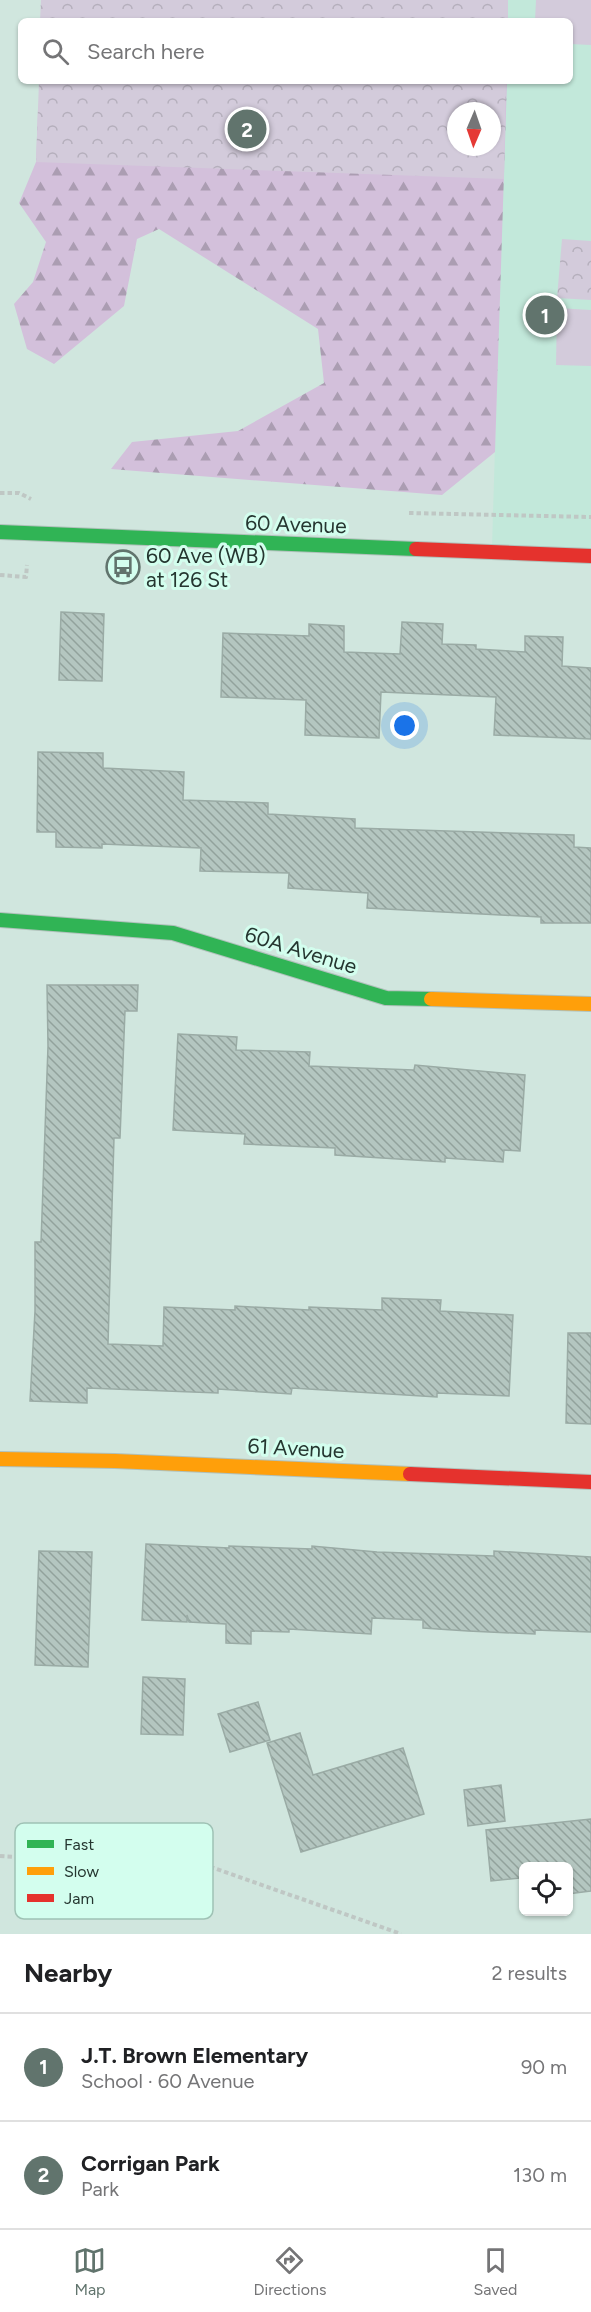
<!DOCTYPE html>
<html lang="en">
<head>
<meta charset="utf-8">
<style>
	:root { --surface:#fff; --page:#f2f2f2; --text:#202124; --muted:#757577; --line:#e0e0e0; --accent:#61746d }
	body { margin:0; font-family:Figtree,sans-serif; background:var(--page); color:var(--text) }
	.controls { position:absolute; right:18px; bottom:18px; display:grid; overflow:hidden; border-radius:9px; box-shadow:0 2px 4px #0004 }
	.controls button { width:54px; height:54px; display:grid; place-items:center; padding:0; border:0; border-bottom:2px solid var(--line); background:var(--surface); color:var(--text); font:30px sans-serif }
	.compass { position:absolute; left:447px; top:102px; width:54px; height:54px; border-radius:50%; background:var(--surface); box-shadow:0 2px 4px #0004; rotate:182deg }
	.you { position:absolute; left:405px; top:726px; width:21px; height:21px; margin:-15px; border:4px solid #fff; border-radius:50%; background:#1a73e8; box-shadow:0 0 0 9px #1a73e833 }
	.badge { display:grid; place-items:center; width:39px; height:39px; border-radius:50%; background:var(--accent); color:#fff; font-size:20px; font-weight:700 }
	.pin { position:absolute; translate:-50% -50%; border:3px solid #fff; box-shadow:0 2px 6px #0006 }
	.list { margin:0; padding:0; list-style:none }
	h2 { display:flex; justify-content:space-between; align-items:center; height:78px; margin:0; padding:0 24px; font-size:26px }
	h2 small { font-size:20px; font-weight:400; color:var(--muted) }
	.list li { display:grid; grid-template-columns:39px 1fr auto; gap:18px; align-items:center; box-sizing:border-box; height:108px; padding:0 24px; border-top:2px solid var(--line) }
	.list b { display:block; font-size:22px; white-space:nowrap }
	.list p { margin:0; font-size:20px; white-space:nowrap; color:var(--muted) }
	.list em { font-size:20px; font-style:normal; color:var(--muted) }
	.icon { flex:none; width:33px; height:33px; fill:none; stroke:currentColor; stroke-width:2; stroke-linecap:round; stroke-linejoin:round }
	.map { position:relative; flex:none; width:591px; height:1934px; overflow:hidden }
	.search { position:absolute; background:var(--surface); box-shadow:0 2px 4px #0004; left:18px; right:18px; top:18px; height:66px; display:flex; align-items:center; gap:15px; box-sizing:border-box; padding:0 21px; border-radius:9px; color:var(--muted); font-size:22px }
	.sheet { height:294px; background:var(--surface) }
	nav { display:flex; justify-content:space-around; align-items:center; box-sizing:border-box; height:84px; border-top:2px solid var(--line); background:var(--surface); font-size:16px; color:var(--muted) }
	nav a { display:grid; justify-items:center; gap:3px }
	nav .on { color:var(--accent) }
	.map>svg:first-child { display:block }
</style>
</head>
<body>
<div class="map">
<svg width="591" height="1934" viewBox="0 0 591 1934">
	<defs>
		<pattern id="forest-firs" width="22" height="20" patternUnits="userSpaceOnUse" patternTransform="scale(1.5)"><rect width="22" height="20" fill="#d3c0db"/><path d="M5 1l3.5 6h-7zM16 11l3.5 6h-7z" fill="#ab9db2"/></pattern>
		<pattern id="park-crowns" width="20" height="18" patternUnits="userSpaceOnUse" patternTransform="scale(1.5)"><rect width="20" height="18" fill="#d3cbdb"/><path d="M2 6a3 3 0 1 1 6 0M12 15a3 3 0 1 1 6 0" fill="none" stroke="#b5afbc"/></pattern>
		<pattern id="building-back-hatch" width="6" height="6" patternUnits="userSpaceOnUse" patternTransform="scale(1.5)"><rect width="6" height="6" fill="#b4c6c0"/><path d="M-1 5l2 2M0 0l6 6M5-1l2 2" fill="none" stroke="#92a29c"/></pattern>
	</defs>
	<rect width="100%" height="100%" fill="#d0e6de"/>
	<polygon fill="#c2e8da" points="508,0 591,0 591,550 492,547 506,81 570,81 570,21 508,21"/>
	<path fill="url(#forest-firs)" fill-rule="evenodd" d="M163 81H507L495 452 442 495 111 469 132 442 238 431 324 383 318 329 159 229 137 239 124 306 54 364 27 349 14 304 33 282 46 242 19 203 36 162 38 109ZM456 111H492V147H456Z"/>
	<g fill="url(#park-crowns)" fill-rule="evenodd">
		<polygon points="41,0 508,0 508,21 40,21"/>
		<path d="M39 81H506L504 179 36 162ZM456 111H492V147H456Z"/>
		<polygon points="562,239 591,241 591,300 557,298"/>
	</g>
	<g fill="#d3cbdb">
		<polygon points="536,0 591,0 591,45 570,44 570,21 535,21"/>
		<polygon points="557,308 591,310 591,366 556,365"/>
	</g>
	<g fill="url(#building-back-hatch)" stroke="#9aaba5" stroke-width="1.5">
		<polygon points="61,612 104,614 102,681 59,680"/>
		<polygon points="402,622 443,624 442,644 476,645 476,649 525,652 525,636 563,637 562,666 591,668 591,739 494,735 496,697 381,692 379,738 305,735 306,700 221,697 223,633 309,636 309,624 344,626 344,652 400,654"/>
		<polygon points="38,752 103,753 103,768 184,772 183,800 268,803 268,814 355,819 355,828 574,835 574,847 591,848 591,923 541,923 541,917 367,908 368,893 288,888 289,873 200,871 201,848 102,844 102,848 56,847 56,832 37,832"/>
		<polygon points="47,985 138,985 137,1011 125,1011 120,1138 114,1138 108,1344 163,1346 164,1307 235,1310 235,1306 309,1310 309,1307 382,1310 382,1298 441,1300 440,1311 513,1315 509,1396 437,1393 437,1397 292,1388 291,1394 218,1389 218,1393 87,1388 87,1403 30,1401 35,1311 35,1242 41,1242 48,1046"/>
		<polygon points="178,1034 237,1037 236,1050 310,1052 309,1066 414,1070 415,1065 525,1075 520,1151 504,1150 503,1162 445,1158 445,1162 335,1155 335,1148 244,1144 245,1134 173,1130"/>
		<polygon points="568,1333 591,1333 591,1424 566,1423"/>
		<polygon points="146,1544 229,1548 229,1546 312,1549 312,1546 377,1552 494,1556 494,1551 591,1557 591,1632 535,1630 535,1634 468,1631 423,1628 423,1620 372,1618 371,1634 289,1629 289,1632 251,1631 251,1644 226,1643 226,1624 189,1622 187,1615 187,1622 142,1620"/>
		<polygon points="39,1551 92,1552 88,1667 35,1665"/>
		<polygon points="143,1677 185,1679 183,1735 141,1734"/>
		<polygon points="258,1702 270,1740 230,1752 218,1714"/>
		<polygon points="300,1733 313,1775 403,1748 424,1814 301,1852 267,1743"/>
		<polygon points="501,1785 505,1821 468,1826 464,1790"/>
		<polygon points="591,1819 591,1891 568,1894 568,1866 524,1866 524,1898 520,1878 491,1881 486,1830"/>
	</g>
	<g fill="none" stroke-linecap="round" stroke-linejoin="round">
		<defs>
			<g id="fast">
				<polyline points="0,532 416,549"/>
				<polyline points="0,920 173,933 386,998 431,999"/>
			</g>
			<g id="slow">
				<polyline points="431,999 591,1004"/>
				<polyline points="0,1459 115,1461 410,1474"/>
			</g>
			<g id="jam">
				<polyline points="416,549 591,556"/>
				<polyline points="410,1474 591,1482"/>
			</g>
		</defs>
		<use href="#fast" stroke="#b0c1bb" stroke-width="16"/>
		<use href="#slow" stroke="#b0c1bb" stroke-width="16"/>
		<use href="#jam" stroke="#b0c1bb" stroke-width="16"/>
		<g stroke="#bfc7c4" stroke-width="4" stroke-dasharray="4.5 3" stroke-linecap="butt">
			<polyline points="0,493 19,493 31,499"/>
			<polyline points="409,513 591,517"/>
			<polyline points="0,575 26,577 27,565"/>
			<polyline points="0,1856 214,1868 401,1934"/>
		</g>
		<use href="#fast" stroke="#30b455" stroke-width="14"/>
		<use href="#slow" stroke="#ff9f0a" stroke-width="14"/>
		<use href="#jam" stroke="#e5322d" stroke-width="14"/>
	</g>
	<defs>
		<symbol id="bus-ring" viewBox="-11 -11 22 22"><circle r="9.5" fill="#d3feee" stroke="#61746d" stroke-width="1.5"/><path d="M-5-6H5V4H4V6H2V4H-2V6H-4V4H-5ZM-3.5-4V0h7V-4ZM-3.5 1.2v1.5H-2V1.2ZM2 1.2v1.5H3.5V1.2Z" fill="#61746d"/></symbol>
	</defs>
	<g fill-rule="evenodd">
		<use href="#bus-ring" x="104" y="548" width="38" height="38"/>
	</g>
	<g text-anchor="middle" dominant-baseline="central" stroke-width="6" stroke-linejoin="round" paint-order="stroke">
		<g font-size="21" fill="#253630" stroke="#d3feee">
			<text transform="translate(296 524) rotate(2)">60 Avenue</text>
			<text transform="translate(301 950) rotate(17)">60A Avenue</text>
			<text transform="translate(296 1448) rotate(3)">61 Avenue</text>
		</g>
		<g font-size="21" fill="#253630" stroke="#d3feee" text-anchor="start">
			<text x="146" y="555">60 Ave (WB)<tspan x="146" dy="24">at 126 St</tspan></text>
		</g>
	</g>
	<rect x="15" y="1823" width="198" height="96" rx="9" fill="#d3feee" stroke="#9fc2b5" stroke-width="1.5"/>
	<rect x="27" y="1840" width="27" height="8" fill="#30b455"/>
	<rect x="27" y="1867" width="27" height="8" fill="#ff9f0a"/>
	<rect x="27" y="1894" width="27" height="8" fill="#e5322d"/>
	<g font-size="16" fill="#253630">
		<text x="64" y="1850">Fast</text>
		<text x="64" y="1877">Slow</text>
		<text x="64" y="1904">Jam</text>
	</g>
</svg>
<div class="controls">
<button><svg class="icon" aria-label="locate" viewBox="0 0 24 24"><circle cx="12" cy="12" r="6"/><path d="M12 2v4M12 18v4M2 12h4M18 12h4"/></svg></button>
</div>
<svg class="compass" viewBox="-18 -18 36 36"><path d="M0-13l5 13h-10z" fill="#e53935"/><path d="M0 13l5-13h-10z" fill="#757577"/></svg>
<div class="you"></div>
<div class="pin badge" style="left:545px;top:315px">1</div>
<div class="pin badge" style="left:247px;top:129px">2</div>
<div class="search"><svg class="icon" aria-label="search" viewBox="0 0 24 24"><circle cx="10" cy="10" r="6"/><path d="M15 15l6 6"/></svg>Search here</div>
</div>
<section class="sheet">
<h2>Nearby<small>2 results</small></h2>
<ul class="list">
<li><span class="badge">1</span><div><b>J.T. Brown Elementary</b><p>School · 60 Avenue</p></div><em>90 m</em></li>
<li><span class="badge">2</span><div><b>Corrigan Park</b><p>Park</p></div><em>130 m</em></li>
</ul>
</section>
<nav>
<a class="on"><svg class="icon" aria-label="map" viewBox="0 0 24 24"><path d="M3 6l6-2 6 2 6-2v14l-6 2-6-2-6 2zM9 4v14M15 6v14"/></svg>Map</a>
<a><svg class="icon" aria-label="directions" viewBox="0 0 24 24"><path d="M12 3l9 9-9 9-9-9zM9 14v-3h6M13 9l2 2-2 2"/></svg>Directions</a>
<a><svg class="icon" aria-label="saved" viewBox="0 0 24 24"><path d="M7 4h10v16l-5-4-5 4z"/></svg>Saved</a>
</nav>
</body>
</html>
